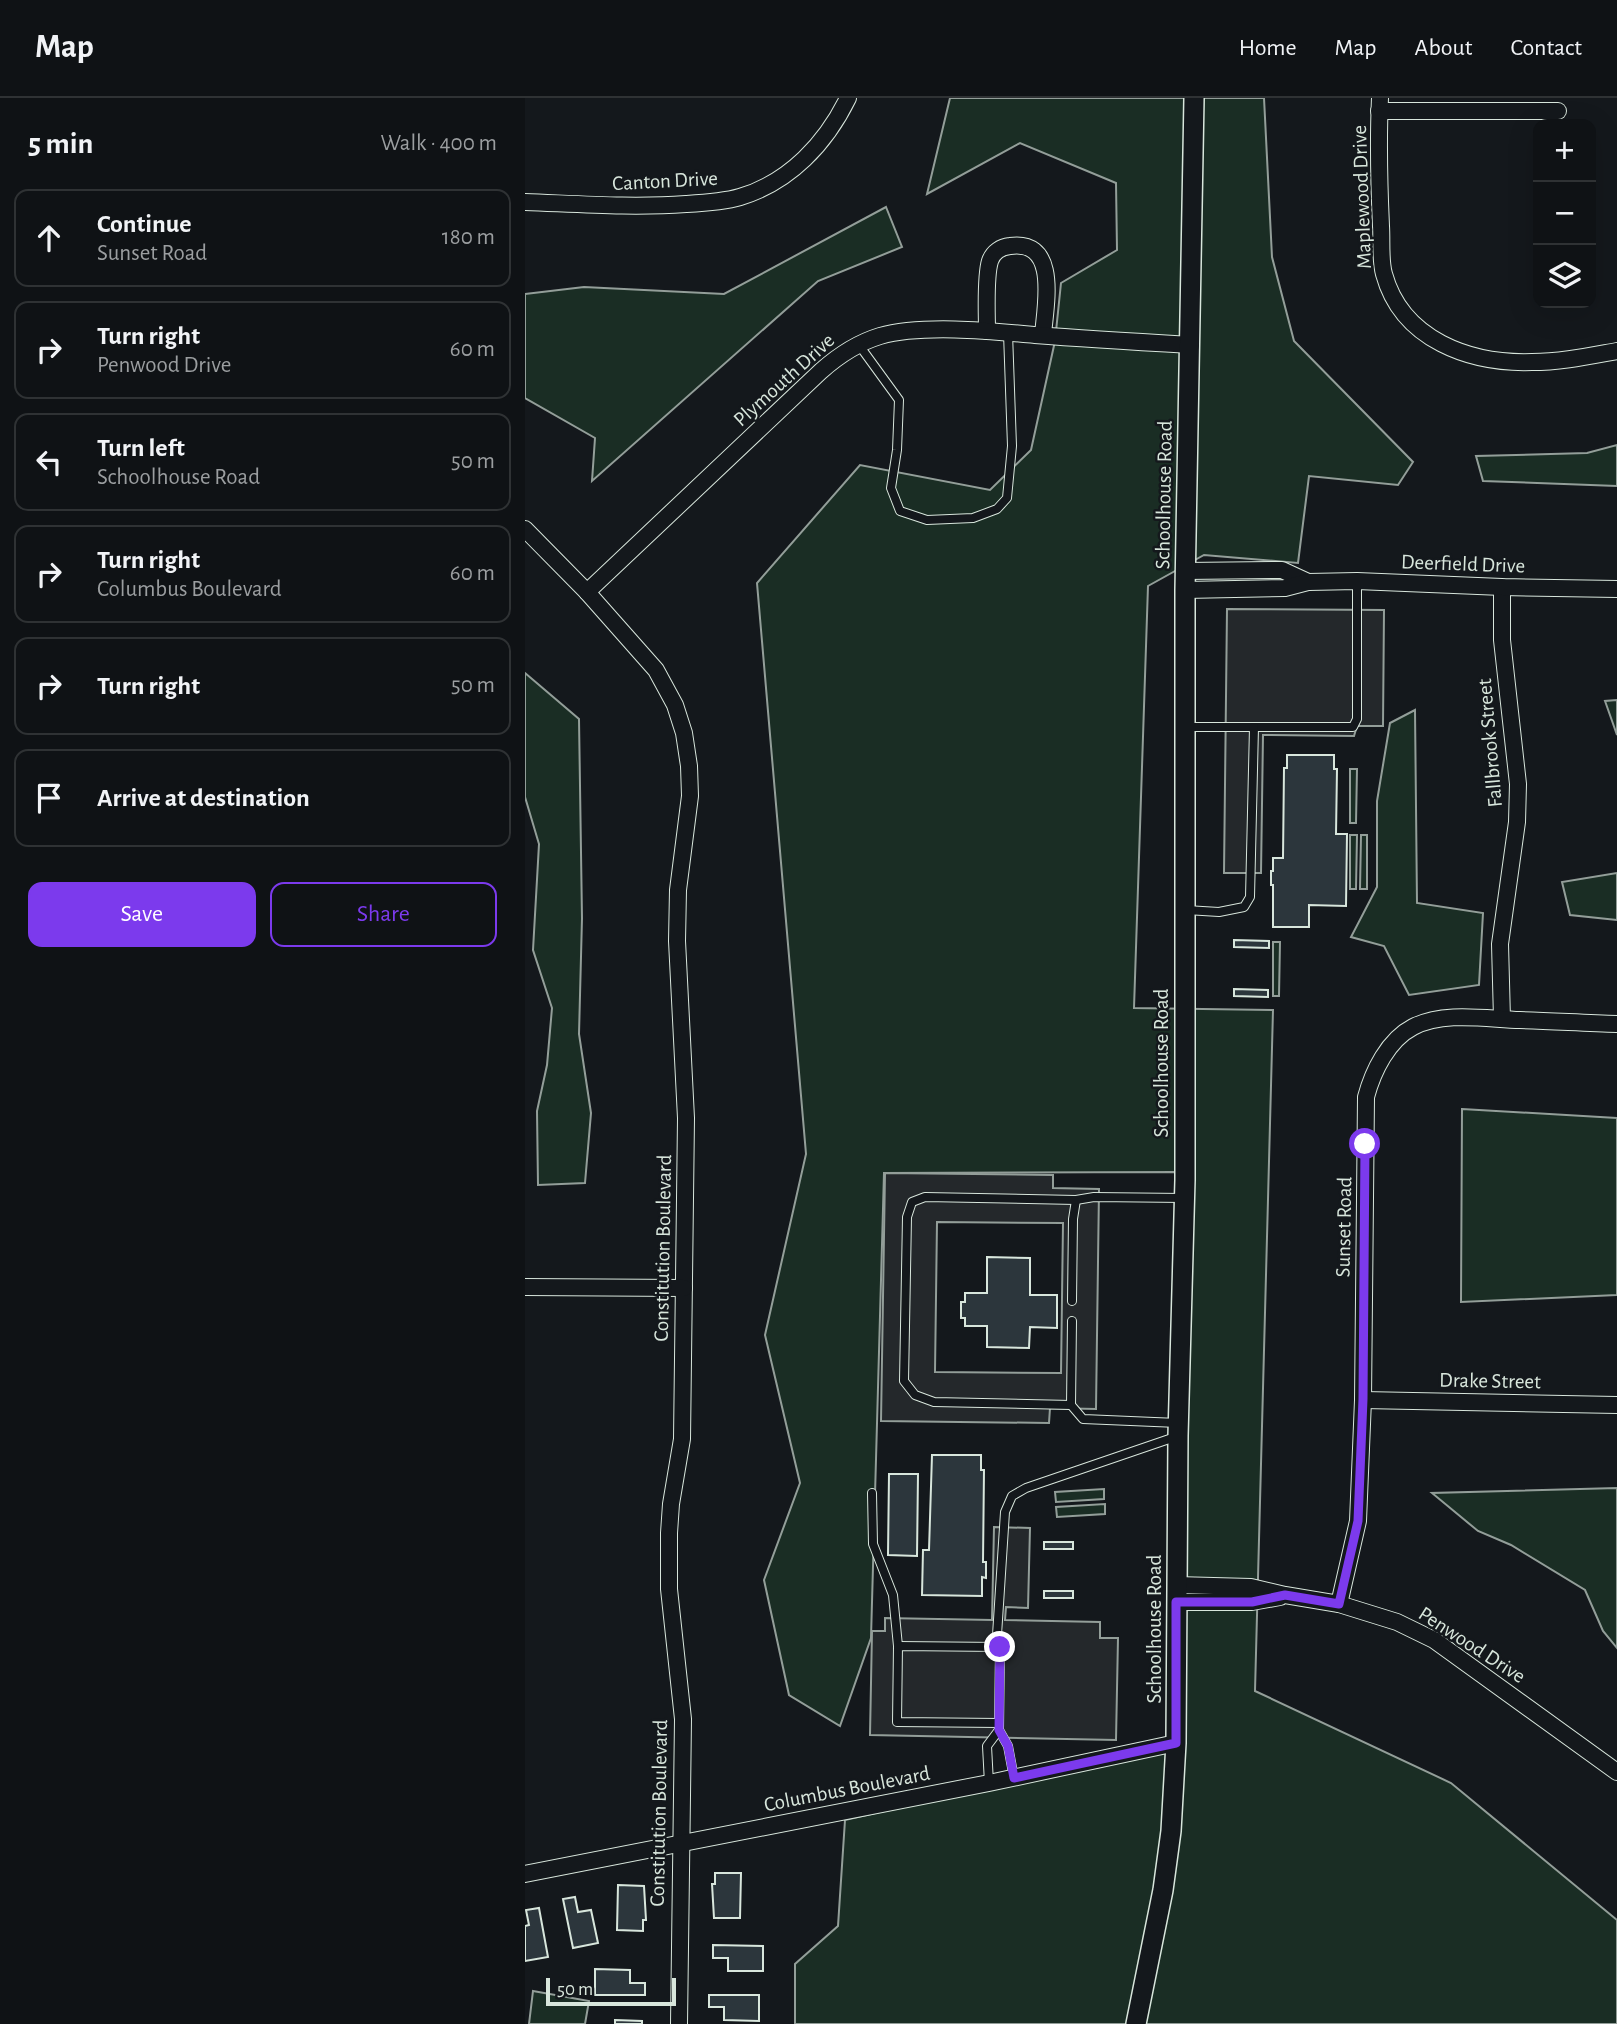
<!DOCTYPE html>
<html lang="en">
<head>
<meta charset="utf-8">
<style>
	:root { --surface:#0f1215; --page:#1d2022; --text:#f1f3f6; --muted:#9b9ea0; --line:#2f3234; --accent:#7c3aed }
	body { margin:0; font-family:"Alegreya Sans",sans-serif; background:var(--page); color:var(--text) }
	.controls { position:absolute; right:21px; top:21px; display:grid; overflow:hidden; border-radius:14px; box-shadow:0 7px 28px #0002 }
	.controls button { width:63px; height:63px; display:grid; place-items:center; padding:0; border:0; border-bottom:2px solid var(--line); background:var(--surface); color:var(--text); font:35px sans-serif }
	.scale { position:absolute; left:21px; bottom:18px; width:130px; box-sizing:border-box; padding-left:7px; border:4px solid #d8e6dc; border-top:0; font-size:19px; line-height:24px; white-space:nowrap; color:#d8e6dc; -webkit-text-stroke:5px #14181c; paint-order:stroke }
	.stop { position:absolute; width:21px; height:21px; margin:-16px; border:5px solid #7c3aed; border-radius:50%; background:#fff }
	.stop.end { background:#7c3aed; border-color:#fff; box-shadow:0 2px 7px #0008 }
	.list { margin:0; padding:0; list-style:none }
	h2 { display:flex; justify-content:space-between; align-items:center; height:91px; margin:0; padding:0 28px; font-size:30px }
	h2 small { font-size:23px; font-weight:400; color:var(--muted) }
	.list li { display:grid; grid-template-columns:46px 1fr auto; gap:21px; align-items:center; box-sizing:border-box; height:98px; margin:0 14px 14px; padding:0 14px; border:2px solid var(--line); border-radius:14px }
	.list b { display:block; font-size:26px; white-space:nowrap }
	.list p { margin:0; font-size:23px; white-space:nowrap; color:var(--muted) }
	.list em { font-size:23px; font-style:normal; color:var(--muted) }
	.actions { display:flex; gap:14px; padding:21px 28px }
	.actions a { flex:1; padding:16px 0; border:2px solid var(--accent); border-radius:14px; text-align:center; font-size:24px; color:var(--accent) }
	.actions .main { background:var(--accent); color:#fff }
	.icon { flex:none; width:38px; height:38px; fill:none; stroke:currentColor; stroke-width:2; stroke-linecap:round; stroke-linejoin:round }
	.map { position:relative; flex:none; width:1092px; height:1926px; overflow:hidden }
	header { display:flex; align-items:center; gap:42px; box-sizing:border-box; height:98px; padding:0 35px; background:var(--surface); border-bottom:2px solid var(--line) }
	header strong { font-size:33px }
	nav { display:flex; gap:38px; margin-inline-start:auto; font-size:24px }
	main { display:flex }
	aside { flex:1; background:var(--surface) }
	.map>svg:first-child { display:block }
</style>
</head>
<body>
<header>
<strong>Map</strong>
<nav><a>Home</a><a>Map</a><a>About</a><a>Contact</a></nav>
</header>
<main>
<aside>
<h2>5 min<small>Walk · 400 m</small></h2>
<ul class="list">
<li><svg class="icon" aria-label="ahead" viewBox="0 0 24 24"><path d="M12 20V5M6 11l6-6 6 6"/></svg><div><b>Continue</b><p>Sunset Road</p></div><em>180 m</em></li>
<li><svg class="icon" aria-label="right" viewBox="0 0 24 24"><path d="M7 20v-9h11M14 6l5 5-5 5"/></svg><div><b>Turn right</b><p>Penwood Drive</p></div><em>60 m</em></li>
<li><svg class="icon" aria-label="left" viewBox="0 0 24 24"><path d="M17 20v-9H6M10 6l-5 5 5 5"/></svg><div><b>Turn left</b><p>Schoolhouse Road</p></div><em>50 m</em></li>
<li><svg class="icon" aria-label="right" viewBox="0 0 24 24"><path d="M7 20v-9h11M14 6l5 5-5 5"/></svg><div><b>Turn right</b><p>Columbus Boulevard</p></div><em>60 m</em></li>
<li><svg class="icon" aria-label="right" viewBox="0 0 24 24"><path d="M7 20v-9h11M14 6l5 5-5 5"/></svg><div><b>Turn right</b></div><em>50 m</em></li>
<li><svg class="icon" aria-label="arrive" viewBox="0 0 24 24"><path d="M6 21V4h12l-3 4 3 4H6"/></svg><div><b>Arrive at destination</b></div></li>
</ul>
<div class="actions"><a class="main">Save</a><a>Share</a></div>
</aside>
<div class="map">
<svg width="1092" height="1926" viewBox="0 0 1092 1926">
	<rect width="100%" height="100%" fill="#14181c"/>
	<g fill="#1a2d24" stroke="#939e99" stroke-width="2">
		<polygon points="425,0 739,0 747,159 769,243 888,364 873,387 784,378 773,465 679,457 623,488 609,910 748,912 730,1593 926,1685 1092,1822 1092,1926 270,1926 270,1866 313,1828 320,1722 649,1647 650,1074 359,1075 346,1540 315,1628 264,1597 239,1482 275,1385 240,1237 281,1056 232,485 335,367 465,392 506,352 530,243 536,185 592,152 591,85 495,45 402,96"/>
		<polygon points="361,109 377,149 293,183 67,383 70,340 0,300 0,196 59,189 199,196"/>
		<polygon points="1092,347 1092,388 958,383 951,358 1062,355"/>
		<polygon points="0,575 54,621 57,820 54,936 66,1015 60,1085 13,1087 12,1013 22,967 27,910 8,852 14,746 0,699"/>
		<polygon points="1092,602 1092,637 1080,603"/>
		<polygon points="890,612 892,805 958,815 954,887 884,897 859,848 826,839 852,789 852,703 865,625"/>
		<polygon points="825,671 832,671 831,725 825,725"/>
		<polygon points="825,737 832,737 831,791 825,791"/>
		<polygon points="836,737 842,737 842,791 835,791"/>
		<polygon points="1092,775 1092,822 1045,817 1037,784"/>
		<polygon points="748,844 755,844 754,898 748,898"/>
		<polygon points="937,1011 1092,1020 1092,1197 936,1204"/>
		<polygon points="1092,1390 1092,1550 1078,1533 1060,1492 986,1447 953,1433 907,1395"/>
		<polygon points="579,1391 579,1401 531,1404 530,1394"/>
		<polygon points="580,1406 580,1416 532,1419 531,1409"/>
		<polygon points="8,1893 64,1903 60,1926 4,1926"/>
	</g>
	<g fill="#24282b" stroke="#939e99" stroke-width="2" fill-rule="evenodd">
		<polygon points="702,511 859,512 858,628 832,628 829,638 738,637 736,775 699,775"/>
		<path d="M360 1075 528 1077V1090L574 1091 571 1311 525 1310 524 1325 356 1323ZM412 1124 538 1125 536 1275 410 1274Z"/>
		<polygon points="469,1429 505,1430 503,1510 481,1509 480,1522 575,1524 575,1540 593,1540 591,1642 345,1637 347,1533 360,1533 360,1520 467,1522"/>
	</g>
	<g fill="#2c363c" stroke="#d8e6dc" stroke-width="2">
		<polygon points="762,657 809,657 809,671 812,671 811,736 822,736 821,808 784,807 784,829 748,829 748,787 746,787 746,773 748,773 748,760 758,760 759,670 762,670"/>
		<polygon points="709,842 744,843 744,850 709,849"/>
		<polygon points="709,891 743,892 743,899 709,898"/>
		<polygon points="462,1159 505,1160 505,1197 532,1197 532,1230 505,1229 504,1250 462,1249 462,1228 440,1228 440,1220 436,1220 436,1204 440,1204 440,1195 462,1195"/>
		<polygon points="407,1357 456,1357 456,1372 459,1372 458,1464 461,1464 461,1480 457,1479 457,1498 397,1497 398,1452 404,1452"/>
		<polygon points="364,1376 393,1376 392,1458 363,1457"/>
		<rect x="519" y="1444" width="29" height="7"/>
		<rect x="519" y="1493" width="29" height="7"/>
		<polygon points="190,1775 216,1775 215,1820 189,1820 187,1786 190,1786"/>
		<polygon points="93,1787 119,1788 121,1822 118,1822 118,1833 92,1832"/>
		<polygon points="50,1799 53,1814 66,1812 73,1845 48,1850 38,1801"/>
		<polygon points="14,1810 23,1859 0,1863 0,1828 4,1827 1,1812"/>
		<polygon points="188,1847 238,1848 238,1873 203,1873 203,1860 188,1860"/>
		<polygon points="70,1871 105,1872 105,1885 120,1885 120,1897 70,1897"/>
		<polygon points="184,1897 234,1897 234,1923 199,1922 199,1909 184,1909"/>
		<polygon points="90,1922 117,1923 117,1926 90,1926"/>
	</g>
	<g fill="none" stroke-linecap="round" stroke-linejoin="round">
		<defs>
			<g id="service">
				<polyline points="334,247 374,302 372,352 366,390 375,413 402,422 448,420 472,411 482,400 487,348 483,235"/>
				<polyline points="660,629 828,629 832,621 832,483"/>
				<polyline points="661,812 694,814 719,809 725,799 729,629"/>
				<polyline points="547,1203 548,1121 551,1102"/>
				<polyline points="547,1223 546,1307 558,1321 653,1325"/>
				<polyline points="546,1307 409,1304 390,1297 379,1283 382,1119 387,1104 400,1099 551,1102 569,1099 659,1100"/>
				<polyline points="347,1395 348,1446 368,1497 373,1548"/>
				<polyline points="474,1625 372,1624 373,1548 475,1549"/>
				<polyline points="489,1680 483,1648 474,1632 475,1549 472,1537 480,1414 487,1398 501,1390 653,1338"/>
				<polyline points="464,1685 462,1648 474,1632"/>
			</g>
			<g id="minor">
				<path d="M855 0C853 43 854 85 856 128 857 143 855 162 859 176 877 242 945 266 1007 264 1036 264 1064 258 1092 253"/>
				<polyline points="854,13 1033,13"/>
				<path d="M0 104C54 106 108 110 161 106 179 105 198 104 215 99 265 84 301 45 323 0"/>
				<path d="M462 233C462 216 460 179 465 163 468 154 476 149 485 148 535 141 520 209 518 237"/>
				<polyline points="0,431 62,494 131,572 150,607 159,635 164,668 165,698 153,792 152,843 161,1020 157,1341 146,1406 144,1435 144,1491 158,1621 154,1926"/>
				<polyline points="660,473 757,472 783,484"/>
				<polyline points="977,489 977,542 993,686 992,724 975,846 977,921"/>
				<polyline points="660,492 760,490 783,484 832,483 977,489 1092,491"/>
				<path d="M62 494 296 273C314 257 332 245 355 238 397 226 467 233 510 237 562 241 614 244 666 247"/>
				<polyline points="0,1189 159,1190"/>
				<polyline points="838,1302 1092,1307"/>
				<polyline points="651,1487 726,1489 760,1497 814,1506 872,1524 909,1542 1092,1674"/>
				<polyline points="651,1504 727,1504 755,1499"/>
				<path d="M814 1506 833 1423 838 1302 841 999C848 973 863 942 888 929 919 913 961 921 995 922 1027 923 1060 925 1092 926"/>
				<polyline points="0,1776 464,1685 651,1645"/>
			</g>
			<polyline id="tertiary" points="611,1926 638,1792 646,1733 651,1645 653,1338 660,1082 660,492 669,0"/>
		</defs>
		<use href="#service" stroke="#d8e6dc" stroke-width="10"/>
		<use href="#minor" stroke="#d8e6dc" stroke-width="18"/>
		<use href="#tertiary" stroke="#d8e6dc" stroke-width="22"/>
		<use href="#service" stroke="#14181c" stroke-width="8"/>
		<use href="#minor" stroke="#14181c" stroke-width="16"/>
		<use href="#tertiary" stroke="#14181c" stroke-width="19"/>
	</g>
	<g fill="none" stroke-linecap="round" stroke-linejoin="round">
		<polyline stroke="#7c3aed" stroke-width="9" points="475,1549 474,1632 483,1648 489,1680 651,1645 651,1504 727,1504 760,1497 814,1506 833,1423 838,1301 840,1046"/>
	</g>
	<g text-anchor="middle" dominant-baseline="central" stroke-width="5" stroke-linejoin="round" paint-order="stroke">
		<g font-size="21" fill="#d8e6dc" stroke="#14181c">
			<text transform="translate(140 83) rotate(-3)">Canton Drive</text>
			<text transform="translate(837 99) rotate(-92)">Maplewood Drive</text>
			<text transform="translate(259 282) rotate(-42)">Plymouth Drive</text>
			<text transform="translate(639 397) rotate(-89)">Schoolhouse Road</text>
			<text transform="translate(938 466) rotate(2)">Deerfield Drive</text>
			<text transform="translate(965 645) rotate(-95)">Fallbrook Street</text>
			<text transform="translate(636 965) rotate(-90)">Schoolhouse Road</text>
			<text transform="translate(819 1129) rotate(-89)">Sunset Road</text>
			<text transform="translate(138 1150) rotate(-89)">Constitution Boulevard</text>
			<text transform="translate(965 1283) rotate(1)">Drake Street</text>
			<text transform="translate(629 1531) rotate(-90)">Schoolhouse Road</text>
			<text transform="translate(947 1547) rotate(33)">Penwood Drive</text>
			<text transform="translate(322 1691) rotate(-11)">Columbus Boulevard</text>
			<text transform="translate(134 1715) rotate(-89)">Constitution Boulevard</text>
		</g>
	</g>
</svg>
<div class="controls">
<button>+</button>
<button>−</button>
<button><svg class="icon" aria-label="layers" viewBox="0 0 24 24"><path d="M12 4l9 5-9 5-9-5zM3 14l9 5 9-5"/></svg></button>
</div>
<div class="scale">50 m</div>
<div class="stop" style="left:840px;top:1046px"></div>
<div class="stop end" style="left:475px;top:1549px"></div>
</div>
</main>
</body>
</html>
